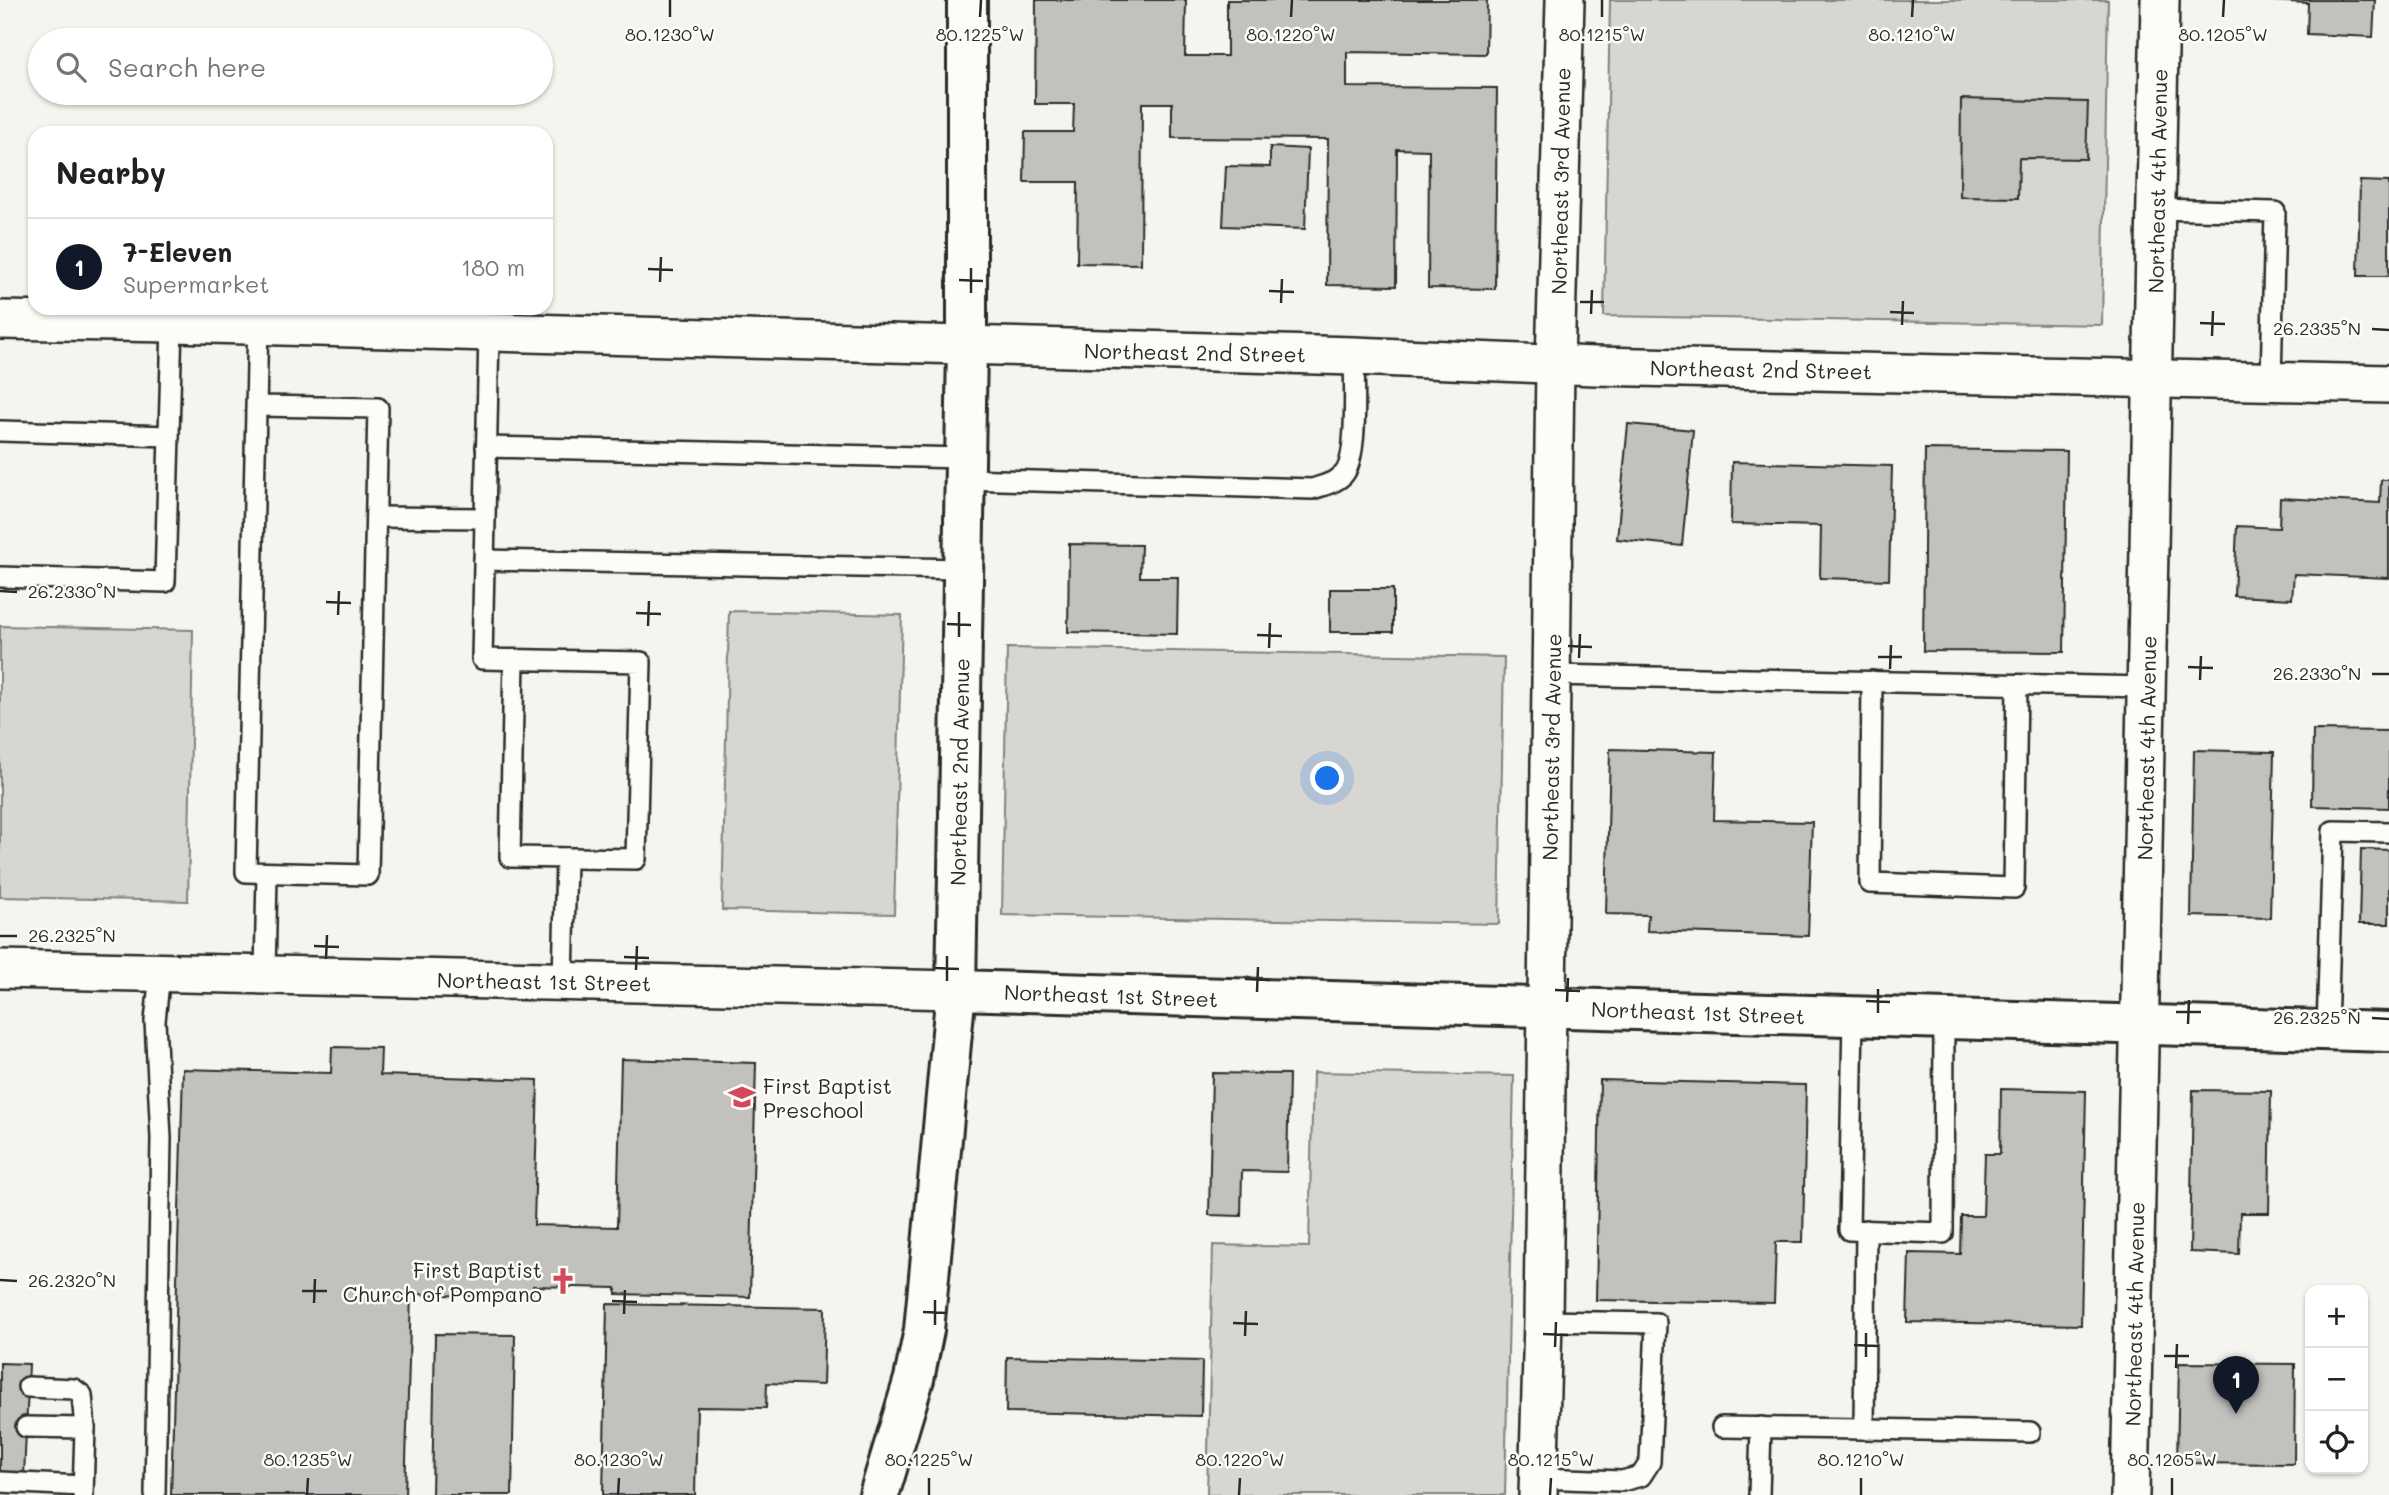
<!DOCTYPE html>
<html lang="en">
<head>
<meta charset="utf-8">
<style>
	:root { --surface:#fff; --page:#f2f2f2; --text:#202124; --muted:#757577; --line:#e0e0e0; --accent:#111827 }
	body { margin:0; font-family:Mali,sans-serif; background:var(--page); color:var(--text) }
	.controls { position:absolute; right:21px; bottom:21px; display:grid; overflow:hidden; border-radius:14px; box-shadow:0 2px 5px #0004 }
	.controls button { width:63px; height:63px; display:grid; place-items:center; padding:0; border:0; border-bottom:2px solid var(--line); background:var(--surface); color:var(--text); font:35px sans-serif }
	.you { position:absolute; left:1328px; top:779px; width:24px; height:24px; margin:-18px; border:5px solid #fff; border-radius:50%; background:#1a73e8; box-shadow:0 0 0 10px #1a73e833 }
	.badge { display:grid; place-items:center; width:46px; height:46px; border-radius:50%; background:var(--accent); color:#fff; font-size:23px; font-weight:700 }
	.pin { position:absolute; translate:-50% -58px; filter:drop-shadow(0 2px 4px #0008) }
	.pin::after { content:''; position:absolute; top:37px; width:24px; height:21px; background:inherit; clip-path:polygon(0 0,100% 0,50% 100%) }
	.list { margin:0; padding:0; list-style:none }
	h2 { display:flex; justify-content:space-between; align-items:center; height:91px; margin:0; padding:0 28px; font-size:30px }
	h2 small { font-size:23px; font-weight:400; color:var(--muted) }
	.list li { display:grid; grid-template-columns:46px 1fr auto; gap:21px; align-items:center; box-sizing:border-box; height:98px; padding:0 28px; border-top:2px solid var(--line) }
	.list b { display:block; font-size:26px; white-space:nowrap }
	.list p { margin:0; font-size:23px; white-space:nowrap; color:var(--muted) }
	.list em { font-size:23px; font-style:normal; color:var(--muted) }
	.icon { flex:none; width:38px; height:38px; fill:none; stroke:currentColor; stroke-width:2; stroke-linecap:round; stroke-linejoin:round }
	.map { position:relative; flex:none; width:2389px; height:1495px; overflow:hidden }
	.search { position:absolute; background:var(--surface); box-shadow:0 2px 5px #0004; left:28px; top:28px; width:525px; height:77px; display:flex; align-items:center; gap:18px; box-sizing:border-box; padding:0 24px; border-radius:38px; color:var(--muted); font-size:26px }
	.panel { position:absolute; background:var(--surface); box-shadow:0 2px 5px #0004; left:28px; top:126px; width:525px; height:189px; border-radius:21px }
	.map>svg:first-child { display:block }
</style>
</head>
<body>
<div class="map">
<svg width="2389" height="1495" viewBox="0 0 2389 1495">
	<rect width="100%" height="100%" fill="#f5f4ef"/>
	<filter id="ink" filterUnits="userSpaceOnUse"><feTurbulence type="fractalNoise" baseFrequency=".0143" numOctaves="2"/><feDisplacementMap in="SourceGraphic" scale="14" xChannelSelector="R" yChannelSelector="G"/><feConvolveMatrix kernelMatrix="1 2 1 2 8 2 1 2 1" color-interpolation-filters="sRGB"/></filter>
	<g filter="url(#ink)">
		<g fill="#d7d6d2" stroke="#81807e" stroke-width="2">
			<polygon points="1610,0 2108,0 2102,325 1604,316"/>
			<polygon points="729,611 902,615 894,914 722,910"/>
			<polygon points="0,626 193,630 188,901 0,897"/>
			<polygon points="1007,648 1504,657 1499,924 1002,915"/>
			<polygon points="1313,1072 1514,1076 1505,1495 1207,1495 1213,1245 1309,1247"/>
		</g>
		<g fill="#c2c1be" stroke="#2b2b2b" stroke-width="2">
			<polygon points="1036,0 1186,0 1185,56 1227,56 1227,0 1487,0 1486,54 1347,52 1347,87 1497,88 1495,289 1428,288 1429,150 1397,149 1396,286 1327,285 1328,139 1172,138 1172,103 1142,103 1141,264 1077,263 1078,182 1024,182 1025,132 1073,132 1074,104 1035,104"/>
			<polygon points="2252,0 2375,0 2373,37 2307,34 2308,3"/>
			<polygon points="1961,99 2088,102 2086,159 2019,158 2018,198 1960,197"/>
			<polygon points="1270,147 1308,149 1305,229 1223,226 1226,166 1270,167"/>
			<polygon points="2360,181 2389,182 2389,276 2358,276"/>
			<polygon points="1628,424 1693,430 1682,546 1617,539"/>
			<polygon points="1925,449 2067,451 2064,652 1923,651"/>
			<polygon points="1732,462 1892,466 1889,580 1820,578 1821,526 1731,524"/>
			<polygon points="2381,480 2389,480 2389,578 2294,574 2292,599 2234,596 2237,526 2279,528 2280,498 2380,503"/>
			<polygon points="1069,544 1141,545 1140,577 1178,577 1177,634 1068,632"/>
			<rect x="1330" y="589" width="63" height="43"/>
			<polygon points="2313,730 2389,731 2389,808 2312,806"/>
			<polygon points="1610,749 1716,752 1714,820 1812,822 1808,936 1647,931 1648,915 1606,914"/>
			<polygon points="2194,750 2274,752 2270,918 2191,916"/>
			<polygon points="2361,849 2389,850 2389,924 2359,924"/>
			<polygon points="332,1047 381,1048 380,1075 538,1080 534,1225 617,1227 621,1059 756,1063 750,1297 616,1294 616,1288 533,1286 532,1298 411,1294 405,1495 171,1495 183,1069 331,1073"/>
			<polygon points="1212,1073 1289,1074 1287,1172 1242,1171 1241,1216 1209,1215"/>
			<polygon points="1600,1080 1806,1085 1803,1242 1776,1242 1774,1303 1596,1300"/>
			<polygon points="2001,1089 2086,1091 2081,1325 1907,1322 1909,1253 1960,1254 1961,1216 1983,1216 1985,1154 2000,1154"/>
			<polygon points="2193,1090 2271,1091 2269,1213 2240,1213 2239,1254 2190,1252"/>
			<polygon points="607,1304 825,1308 823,1385 767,1383 766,1408 697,1407 695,1495 603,1495"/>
			<polygon points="435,1334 515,1335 512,1495 432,1495"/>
			<polygon points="1007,1357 1202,1361 1201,1416 1006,1412"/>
			<polygon points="0,1363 29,1364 24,1476 0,1475"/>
			<polygon points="2179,1363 2295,1364 2294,1464 2177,1463"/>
		</g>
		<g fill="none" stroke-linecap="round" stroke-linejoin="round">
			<defs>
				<g id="service">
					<polyline points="2156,209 2275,212 2271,381"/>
					<polyline points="489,332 482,659 641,662 636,859 510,857 514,660"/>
					<polyline points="256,406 378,408 368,875 246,872 258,318"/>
					<polyline points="0,431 169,436"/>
					<polyline points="486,447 965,458"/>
					<path d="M964 479 1312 489C1322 486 1335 483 1343 475 1359 459 1354 380 1354 356"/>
					<polyline points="376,517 485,518"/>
					<polyline points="484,560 963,569"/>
					<polyline points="0,577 165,582 172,323"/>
					<polyline points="1551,675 2147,687"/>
					<polyline points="1872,681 1870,883 2014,888 2017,685"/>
					<polyline points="265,975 267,873"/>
					<polyline points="563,981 566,858"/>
					<polyline points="1853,1017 1849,1230 1943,1233 1944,1019"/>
					<polyline points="2327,1030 2333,831 2389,832"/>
					<polyline points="28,1387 74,1389 82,1395 85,1428 83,1495"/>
					<polyline points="26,1427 85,1428"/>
					<polyline points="1722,1427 1864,1429 1866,1230"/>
					<polyline points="1864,1429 2030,1432"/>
					<polyline points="1538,1478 1622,1481 1641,1476 1650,1462 1656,1323 1543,1321"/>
					<polyline points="0,1482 83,1486"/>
					<polyline points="155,1495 161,1138 155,1021 160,973"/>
					<polyline points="1759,1495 1761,1427"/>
				</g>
				<g id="minor">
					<polyline points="0,320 172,323 1354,356 1595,366 2389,384"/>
					<polyline points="0,969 956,990"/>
					<polyline points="1538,1495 1543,1321 1555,364 1565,0"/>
					<polyline points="2130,1495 2160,0"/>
				</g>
				<g id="tertiary">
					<polyline points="956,990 2389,1032"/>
					<polyline points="879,1495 914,1379 924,1330 956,990 967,346 967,0"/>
				</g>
			</defs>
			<use href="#service" stroke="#2b2b2b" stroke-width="24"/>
			<use href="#minor" stroke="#2b2b2b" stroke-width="42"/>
			<use href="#tertiary" stroke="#2b2b2b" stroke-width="44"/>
			<use href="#service" stroke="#fdfcf7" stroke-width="19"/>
			<use href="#minor" stroke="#fdfcf7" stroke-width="37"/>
			<use href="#tertiary" stroke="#fdfcf7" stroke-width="38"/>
		</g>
	</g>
	<path fill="none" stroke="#2b2b2b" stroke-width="2.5" d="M670 17V0M980 17 981 0M1291 17 1292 0M1602 17V0M1912 17 1913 0M2223 17 2224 0M648 269 673 270M959 280 983 281M660 282 661 257M1269 291 1294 292M971 293V268M1580 302H1604M1281 303 1282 279M1890 312 1914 313M1591 314 1592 290M2200 323 2225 324M1902 325 1903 301M2372 329 2389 330M2212 336 2213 311M0 591 17 592M326 602 351 603M636 613 661 614M338 615 339 591M947 624 971 625M648 626 649 601M1257 635 1282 636M959 637V612M1568 646 1592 647M1269 648 1270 623M1878 657H1902M1579 658 1580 634M2188 667 2213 668M1890 669 1891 645M2372 674H2389M2200 680 2201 656M0 936H17M314 946 339 947M624 957 649 958M326 959 327 935M935 968 959 969M636 970 637 946M1245 979 1270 980M947 981V956M1555 990 1580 991M1257 992 1258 967M1866 1001 1890 1002M1567 1002 1568 978M2176 1012H2201M1878 1013V989M2372 1018 2389 1019M2188 1024 2189 1000M0 1280 17 1281M302 1291H327M612 1301 637 1302M314 1303 315 1279M923 1312 947 1313M624 1314 625 1290M1233 1323 1258 1324M935 1325V1300M1543 1334 1568 1335M1245 1336 1246 1311M1854 1345 1878 1346M1555 1347 1556 1322M2164 1356H2189M1866 1357V1333M2176 1368 2177 1344M307 1495 308 1478M618 1495 619 1478M929 1495V1478M1239 1495 1240 1478M1550 1495 1551 1478M1861 1495V1478M2172 1495V1478"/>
	<defs>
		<symbol id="school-bare" viewBox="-9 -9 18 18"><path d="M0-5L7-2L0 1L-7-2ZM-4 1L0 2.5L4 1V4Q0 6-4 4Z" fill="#d1495b" stroke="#fdfcf7" stroke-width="2.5" paint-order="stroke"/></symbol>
		<symbol id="church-bare" viewBox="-9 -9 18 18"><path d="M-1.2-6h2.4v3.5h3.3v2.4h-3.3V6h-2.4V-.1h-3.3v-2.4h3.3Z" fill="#d1495b" stroke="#fdfcf7" stroke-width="2.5" paint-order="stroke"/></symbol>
	</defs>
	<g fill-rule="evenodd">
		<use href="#school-bare" x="723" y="1078" width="38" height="38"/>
		<use href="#church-bare" x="544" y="1262" width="38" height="38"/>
	</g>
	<g text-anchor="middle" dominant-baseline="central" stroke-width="5" stroke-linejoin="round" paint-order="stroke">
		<g font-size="21" fill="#2b2b2b" stroke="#fdfcf7">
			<text transform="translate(1560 181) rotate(-89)">Northeast 3rd Avenue</text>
			<text transform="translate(2157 181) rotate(-89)">Northeast 4th Avenue</text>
			<text transform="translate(1195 352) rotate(1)">Northeast 2nd Street</text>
			<text transform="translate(1761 369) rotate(1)">Northeast 2nd Street</text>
			<text transform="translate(1551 747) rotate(-89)">Northeast 3rd Avenue</text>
			<text transform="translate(2146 748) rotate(-89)">Northeast 4th Avenue</text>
			<text transform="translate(959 772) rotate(-89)">Northeast 2nd Avenue</text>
			<text transform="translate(544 981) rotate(1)">Northeast 1st Street</text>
			<text transform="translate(1111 995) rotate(2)">Northeast 1st Street</text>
			<text transform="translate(1698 1012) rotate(2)">Northeast 1st Street</text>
			<text transform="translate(2134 1314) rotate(-89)">Northeast 4th Avenue</text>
		</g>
		<g font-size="21" fill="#2b2b2b" stroke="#fdfcf7" text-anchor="start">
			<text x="763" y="1085">First Baptist<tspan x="763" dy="24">Preschool</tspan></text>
			<text x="542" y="1269" text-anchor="end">First Baptist<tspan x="542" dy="24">Church of Pompano</tspan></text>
		</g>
	</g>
	<g font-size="18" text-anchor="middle" fill="#2b2b2b" stroke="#fdfcf7" stroke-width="5" stroke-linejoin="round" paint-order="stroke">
		<text x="670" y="41">80.1230°W</text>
		<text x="980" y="41">80.1225°W</text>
		<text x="1291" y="41">80.1220°W</text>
		<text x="1602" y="41">80.1215°W</text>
		<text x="1912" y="41">80.1210°W</text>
		<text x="2223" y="41">80.1205°W</text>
		<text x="2317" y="335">26.2335°N</text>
		<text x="72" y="598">26.2330°N</text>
		<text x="2317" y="680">26.2330°N</text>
		<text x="72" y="942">26.2325°N</text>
		<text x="2317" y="1024">26.2325°N</text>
		<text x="72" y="1287">26.2320°N</text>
		<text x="308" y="1466">80.1235°W</text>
		<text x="619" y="1466">80.1230°W</text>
		<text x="929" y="1466">80.1225°W</text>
		<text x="1240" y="1466">80.1220°W</text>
		<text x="1551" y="1466">80.1215°W</text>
		<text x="1861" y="1466">80.1210°W</text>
		<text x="2172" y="1466">80.1205°W</text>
	</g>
</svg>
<div class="controls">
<button>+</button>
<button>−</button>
<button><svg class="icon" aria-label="locate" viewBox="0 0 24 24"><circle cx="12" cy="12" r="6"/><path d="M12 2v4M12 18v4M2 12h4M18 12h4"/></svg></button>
</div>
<div class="you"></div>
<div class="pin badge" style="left:2236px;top:1414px">1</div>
<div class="search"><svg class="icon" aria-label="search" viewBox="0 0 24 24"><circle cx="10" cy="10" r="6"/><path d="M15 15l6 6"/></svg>Search here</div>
<section class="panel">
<h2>Nearby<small></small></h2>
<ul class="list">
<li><span class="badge">1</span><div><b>7-Eleven</b><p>Supermarket</p></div><em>180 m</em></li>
</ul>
</section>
</div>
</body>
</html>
